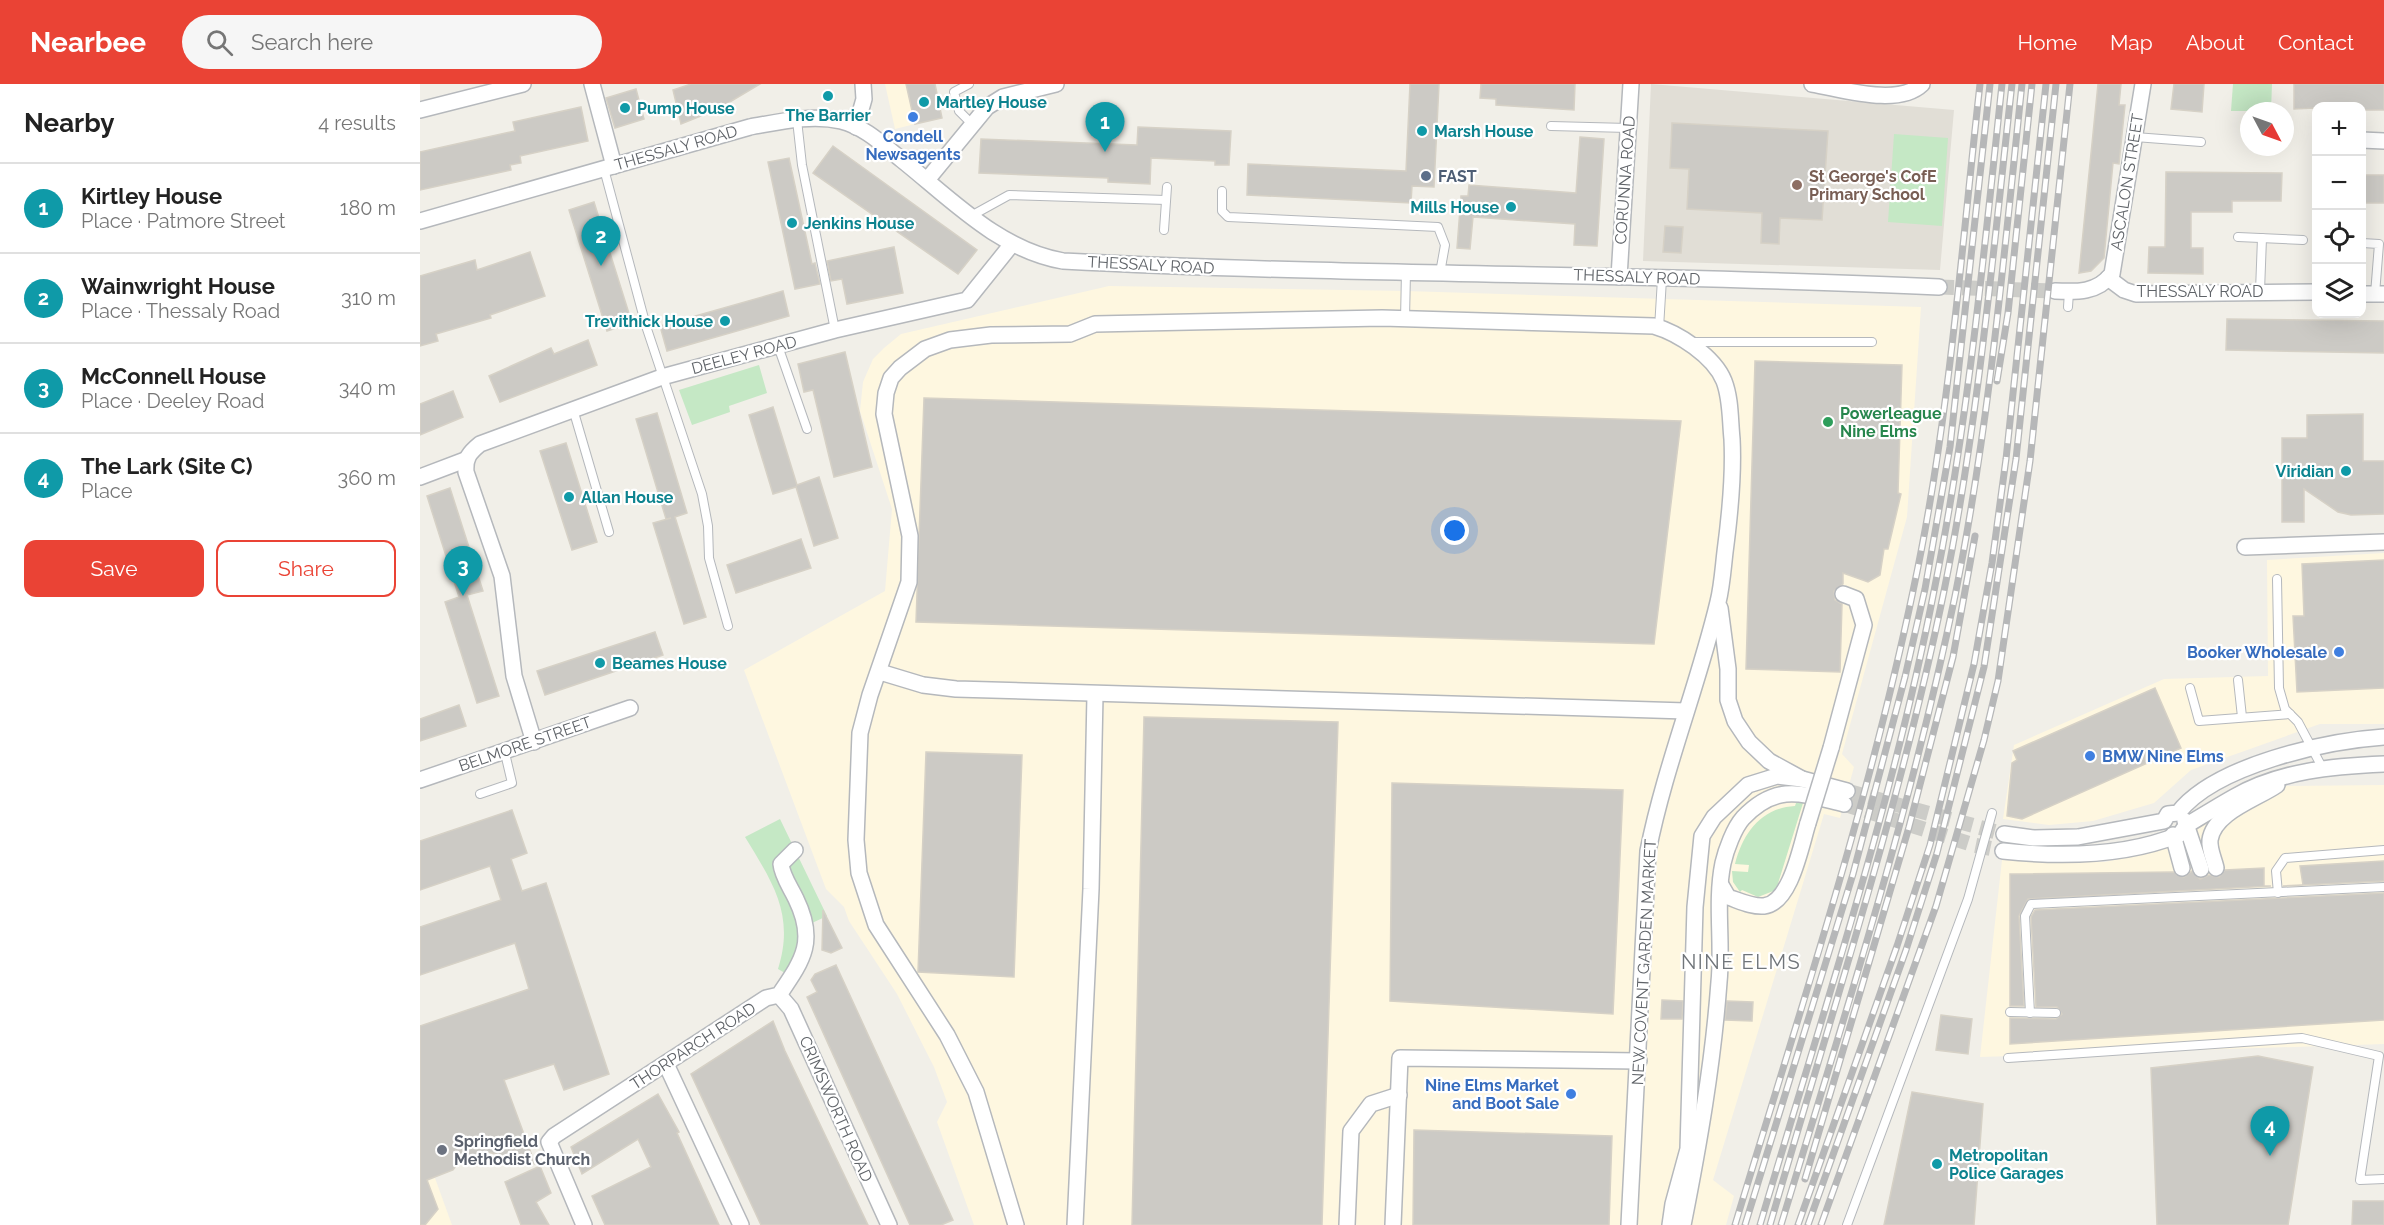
<!DOCTYPE html>
<html lang="en">
<head>
<meta charset="utf-8">
<style>
	:root { --surface:#fff; --page:#f6f6f6; --text:#222; --muted:#767676; --line:#e0e0e0; --accent:#ea4335 }
	body { margin:0; font-family:Raleway,sans-serif; background:var(--page); color:var(--text) }
	.controls { position:absolute; right:18px; top:18px; display:grid; overflow:hidden; border-radius:12px; box-shadow:0 6px 24px #0002 }
	.controls button { width:54px; height:54px; display:grid; place-items:center; padding:0; border:0; border-bottom:2px solid var(--line); background:var(--surface); color:var(--text); font:30px sans-serif }
	.compass { position:absolute; left:1820px; top:18px; width:54px; height:54px; border-radius:50%; background:var(--surface); box-shadow:0 6px 24px #0002; rotate:131deg }
	.you { position:absolute; left:1035px; top:447px; width:21px; height:21px; margin:-15px; border:4px solid #fff; border-radius:50%; background:#1a73e8; box-shadow:0 0 0 9px #1a73e833 }
	.badge { display:grid; place-items:center; width:39px; height:39px; border-radius:50%; background:var(--accent); color:#fff; font-size:20px; font-weight:700 }
	.pin { position:absolute; translate:-50% -50px; filter:drop-shadow(0 2px 3px #0008) }
	.pin::after { content:''; position:absolute; top:32px; width:21px; height:18px; background:inherit; clip-path:polygon(0 0,100% 0,50% 100%) }
	.list { margin:0; padding:0; list-style:none }
	h2 { display:flex; justify-content:space-between; align-items:center; height:78px; margin:0; padding:0 24px; font-size:26px }
	h2 small { font-size:20px; font-weight:400; color:var(--muted) }
	.list li { display:grid; grid-template-columns:39px 1fr auto; gap:18px; align-items:center; box-sizing:border-box; height:90px; padding:0 24px; border-top:2px solid var(--line) }
	.list b { display:block; font-size:22px; white-space:nowrap }
	.list p { margin:0; font-size:20px; white-space:nowrap; color:var(--muted) }
	.list em { font-size:20px; font-style:normal; color:var(--muted) }
	.actions { display:flex; gap:12px; padding:18px 24px }
	.actions a { flex:1; padding:14px 0; border:2px solid var(--accent); border-radius:12px; text-align:center; font-size:21px; color:var(--accent) }
	.actions .main { background:var(--accent); color:#fff }
	.icon { flex:none; width:33px; height:33px; fill:none; stroke:currentColor; stroke-width:2; stroke-linecap:round; stroke-linejoin:round }
	.map { position:relative; flex:none; width:1964px; height:1141px; overflow:hidden }
	header { display:flex; align-items:center; gap:36px; box-sizing:border-box; height:84px; padding:0 30px; background:var(--accent); color:#fff }
	header strong { font-size:28px }
	nav { display:flex; gap:33px; margin-inline-start:auto; font-size:21px }
	.search { width:420px; height:54px; background:var(--page); display:flex; align-items:center; gap:15px; box-sizing:border-box; padding:0 21px; border-radius:33px; color:var(--muted); font-size:22px }
	main { display:flex }
	aside { flex:1; background:var(--surface) }
	.map>svg:first-child { display:block }
</style>
</head>
<body>
<header>
<strong>Nearbee</strong>
<div class="search"><svg class="icon" aria-label="search" viewBox="0 0 24 24"><circle cx="10" cy="10" r="6"/><path d="M15 15l6 6"/></svg>Search here</div>
<nav><a>Home</a><a>Map</a><a>About</a><a>Contact</a></nav>
</header>
<main>
<aside>
<h2>Nearby<small>4 results</small></h2>
<ul class="list">
<li><span class="badge" style="background:#0f9aa8">1</span><div><b>Kirtley House</b><p>Place · Patmore Street</p></div><em>180 m</em></li>
<li><span class="badge" style="background:#0f9aa8">2</span><div><b>Wainwright House</b><p>Place · Thessaly Road</p></div><em>310 m</em></li>
<li><span class="badge" style="background:#0f9aa8">3</span><div><b>McConnell House</b><p>Place · Deeley Road</p></div><em>340 m</em></li>
<li><span class="badge" style="background:#0f9aa8">4</span><div><b>The Lark (Site C)</b><p>Place</p></div><em>360 m</em></li>
</ul>
<div class="actions"><a class="main">Save</a><a>Share</a></div>
</aside>
<div class="map">
<svg width="1964" height="1141" viewBox="0 0 1964 1141">
	<rect width="100%" height="100%" fill="#f1efe8"/>
	<g fill="#fef7e0">
		<polygon points="465,0 486,0 495,40 475,45"/>
		<polygon points="689,202 986,207 1501,223 1487,433 1422,670 1434,683 1420,734 1404,730 1293,1096 1314,1112 1306,1141 554,1141 517,1038 527,1018 514,983 477,910 429,837 424,823 406,805 324,586 465,507 472,425 440,327 443,298 453,275 464,264 481,250"/>
		<polygon points="1964,469 1964,640 1900,640 1771,686 1734,719 1673,737 1629,741 1583,735 1594,661 1744,595 1848,592 1847,476"/>
		<polygon points="1964,701 1964,960 1560,973 1582,776 1685,778 1740,766 1819,719 1854,702"/>
		<polygon points="15,1094 32,1141 0,1141 0,1100"/>
	</g>
	<polygon fill="#e1ded6" points="1231,0 1534,26 1520,186 1223,177"/>
	<g fill="#c5e8c5">
		<polygon points="1813,0 1852,0 1851,27 1811,27"/>
		<polygon points="1474,50 1528,54 1522,142 1468,138"/>
		<polygon points="339,281 347,309 309,322 310,328 272,341 259,306"/>
		<path d="M1376 719H1383L1356 806 1338 813 1322 806 1320 808 1313 798 1312 787 1328 788 1329 781 1315 780C1323 749 1341 724 1375 722Z"/>
		<path d="M360 735 407 832 392 839 391 865 379 897 358 885C375 831 353 799 325 753Z"/>
	</g>
	<g fill="#cccac5" stroke="#d6d1c6" stroke-width="1.5">
		<polygon points="271,0 340,0 298,25 261,40 253,6"/>
		<polygon points="486,0 515,0 522,34 495,40"/>
		<polygon points="990,0 1019,0 1014,103 992,102 991,119 827,111 828,80 986,87"/>
		<polygon points="1061,0 1155,0 1154,26 1076,21 1076,15 1060,14"/>
		<polygon points="1678,0 1701,0 1699,21 1705,21 1699,80 1693,79 1684,174 1671,187 1659,189"/>
		<polygon points="1754,0 1784,0 1782,28 1751,25"/>
		<polygon points="1874,0 1964,0 1964,26 1941,26 1941,22 1874,25"/>
		<polygon points="216,5 224,35 195,44 186,14"/>
		<polygon points="161,23 168,57 100,72 101,79 90,81 91,86 0,106 0,68 95,47 93,38"/>
		<polygon points="1252,39 1408,47 1402,136 1360,134 1359,160 1341,159 1342,129 1267,125 1269,85 1250,84"/>
		<polygon points="718,43 811,47 809,81 795,81 795,77 731,74 730,100 688,98 688,94 559,89 561,55 717,61"/>
		<polygon points="1160,53 1184,55 1177,162 1154,161 1155,140 1053,133 1050,165 1037,164 1041,112 1048,112 1049,101 1156,109"/>
		<polygon points="413,62 557,166 538,190 393,89"/>
		<polygon points="369,74 392,180 395,179 400,200 375,205 348,78"/>
		<polygon points="1746,88 1862,89 1861,117 1812,117 1812,128 1771,128 1771,164 1783,164 1783,190 1728,189 1729,163 1745,163"/>
		<rect x="1941" y="91" width="23" height="28"/>
		<polygon points="174,118 212,239 187,247 149,126"/>
		<polygon points="1245,142 1263,143 1261,169 1243,168"/>
		<polygon points="474,163 483,209 427,220 422,195 411,197 407,177"/>
		<polygon points="110,168 125,212 70,231 71,234 16,250 18,257 0,262 0,192 55,176 57,186"/>
		<polygon points="363,207 369,232 247,267 240,242"/>
		<polygon points="1807,235 1964,237 1964,269 1806,266"/>
		<polygon points="168,256 177,281 80,318 69,292 131,264 134,270"/>
		<polygon points="425,268 452,383 414,393 393,306 384,308 378,280"/>
		<polygon points="1335,277 1482,281 1478,409 1481,410 1468,465 1464,465 1460,491 1448,498 1423,489 1423,500 1414,507 1415,516 1422,520 1420,588 1326,585"/>
		<polygon points="33,307 43,333 0,351 0,320"/>
		<polygon points="504,314 1261,337 1234,560 496,538"/>
		<polygon points="353,323 377,401 399,393 418,454 394,462 376,403 353,410 329,331"/>
		<polygon points="237,329 267,429 255,433 286,533 264,540 233,439 251,434 246,435 216,335"/>
		<polygon points="1943,330 1943,377 1964,377 1964,430 1931,431 1918,428 1884,405 1884,438 1862,438 1862,354 1887,354 1887,331"/>
		<polygon points="146,359 177,458 152,466 120,367"/>
		<polygon points="30,404 63,507 47,511 79,612 57,619 25,518 39,513 7,412"/>
		<polygon points="381,455 391,484 316,509 307,481"/>
		<polygon points="1964,476 1964,604 1877,608 1873,532 1884,532 1882,480"/>
		<polygon points="235,548 243,571 125,611 117,587"/>
		<polygon points="1735,604 1761,664 1602,735 1587,732 1592,679 1597,676 1593,667"/>
		<polygon points="39,621 46,642 0,657 0,635"/>
		<polygon points="724,633 918,638 902,1141 712,1141"/>
		<polygon points="506,668 602,671 594,893 498,888"/>
		<polygon points="972,699 1203,706 1193,930 970,917"/>
		<polygon points="92,726 107,769 91,775 102,807 126,799 189,990 144,1006 134,980 84,996 115,1080 68,1068 62,1075 53,1074 49,1079 39,1078 33,1086 7,1096 18,1125 5,1141 0,1141 0,942 109,905 95,859 0,891 0,843 81,816 70,782 0,806 0,757"/>
		<polygon points="1964,777 1964,797 1863,802 1883,801 1880,782"/>
		<polygon points="1844,784 1844,802 1851,802 1608,815 1599,832 1604,922 1590,922 1590,790 1754,788 1764,793 1772,787 1780,795 1789,791 1799,793 1805,786"/>
		<polygon points="1964,809 1964,936 1590,960 1590,934 1636,935 1642,930 1637,923 1616,923 1611,833 1615,826"/>
		<polygon points="403,826 422,864 411,869 402,866"/>
		<polygon points="416,881 533,1136 521,1141 490,1141 387,913 397,908 391,896 395,890"/>
		<polygon points="1242,916 1263,917 1262,935 1241,935"/>
		<polygon points="1307,917 1333,918 1332,937 1305,936"/>
		<polygon points="1521,931 1552,935 1548,970 1516,966"/>
		<polygon points="353,937 365,967 448,1141 341,1141 271,990"/>
		<polygon points="1838,972 1893,983 1868,1141 1737,1141 1731,984"/>
		<polygon points="1492,1008 1563,1020 1554,1141 1464,1141"/>
		<polygon points="238,1010 259,1048 257,1049 299,1141 185,1141 172,1112 231,1083 218,1055 162,1090 151,1063"/>
		<polygon points="994,1046 1192,1052 1189,1141 993,1141"/>
		<polygon points="120,1082 131,1109 116,1118 129,1141 101,1141 85,1098"/>
		<polygon points="1933,1117 1964,1117 1964,1141 1932,1141"/>
	</g>
	<g fill="none" stroke-linecap="round" stroke-linejoin="round">
		<g stroke="#ccccc8" stroke-width="15" stroke-dasharray="15 8" stroke-linecap="butt">
			<polyline points="1519,203 1635,207"/>
			<polyline points="1427,707 1584,750"/>
			<polyline points="1424,720 1554,761 1583,767"/>
		</g>
		<defs>
			<g id="lane">
				<polyline points="549,0 534,8 539,27 553,41"/>
				<polyline points="377,36 382,81 415,246"/>
				<polyline points="1131,42 1208,44"/>
				<polyline points="1715,53 1781,58"/>
				<polyline points="184,85 226,242 282,410 288,442 289,474 308,542"/>
				<polyline points="802,107 802,127 808,133 1018,143 1025,161 1020,189"/>
				<polyline points="551,132 589,111 746,116"/>
				<polyline points="744,146 747,103"/>
				<polyline points="1818,153 1883,156"/>
				<polyline points="1942,159 1959,160 1955,210"/>
				<polyline points="1840,207 1842,154"/>
				<polyline points="1648,223 1649,208"/>
				<polyline points="985,235 986,188"/>
				<polyline points="1239,244 1242,195"/>
				<polyline points="1270,258 1452,258"/>
				<polyline points="358,262 387,345"/>
				<polyline points="153,325 189,448"/>
				<polyline points="1857,495 1859,604 1865,625 1878,638 1903,685"/>
				<polyline points="1818,596 1822,633"/>
				<polyline points="1770,604 1779,637 1870,630"/>
				<polyline points="60,710 92,699 84,665"/>
				<polyline points="1858,809 1856,787 1865,774 1964,766"/>
				<polyline points="1590,928 1636,929"/>
				<polyline points="1610,929 1605,832 1611,820 1964,803"/>
				<polyline points="1588,974 1882,954 1959,972 1940,1096 1964,1095"/>
				<polyline points="1427,1141 1548,815 1572,729"/>
			</g>
			<g id="street">
				<polyline points="172,0 194,82"/>
				<path d="M1392 0C1423 5 1478 23 1502 0"/>
				<polyline points="0,26 103,0"/>
				<polyline points="436,43 444,15 443,0"/>
				<polyline points="1942,56 1964,57"/>
				<polyline points="507,96 567,23 583,13 636,0"/>
				<path d="M0 137 330 43C359 38 391 30 421 37 445 43 463 61 482 76 531 115 579 166 643 177 935 192 1227 189 1519 203"/>
				<polyline points="1199,193 1211,0"/>
				<polyline points="1688,194 1704,206 1716,210 1896,208"/>
				<path d="M1635 207C1657 208 1677 209 1692 190L1723 0"/>
				<polyline points="1942,210 1964,210"/>
				<polyline points="0,393 45,376"/>
				<polyline points="1825,463 1964,458"/>
				<polyline points="1300,524 1308,585 1308,616 1315,637 1329,658 1349,677 1382,695 1427,707"/>
				<polyline points="460,588 503,601 536,605 1266,627"/>
				<path d="M114 658 94 592 82 492 46 388C45 374 49 369 60 360L242 293 415 246 547 216 592 160"/>
				<polyline points="1411,664 1444,541 1436,515 1423,510"/>
				<polyline points="0,696 210,624"/>
				<polyline points="1765,737 1781,785"/>
				<path d="M1584 750 1614 754 1658 753 1744 737 1748 730 1758 729C1795 681 1906 657 1964 653"/>
				<polyline points="1753,751 1762,784"/>
				<path d="M1583 767C1640 773 1704 773 1758 751 1763 749 1763 744 1767 741 1782 732 1798 722 1814 713 1859 687 1913 682 1964 680"/>
				<path d="M1796 784C1794 775 1789 765 1790 756 1794 728 1837 715 1857 701"/>
				<path d="M1301 801 1308 813C1320 817 1332 823 1344 822 1371 819 1381 761 1388 739"/>
				<polyline points="359,911 371,925 469,1141"/>
				<polyline points="246,980 321,1141"/>
				<path d="M164 1141 129 1058 134 1052 346 914 359 911C382 877 397 858 376 815 371 804 362 792 361 780L375 766"/>
				<path d="M596 1141 556 1008 527 951 456 841 439 789 436 756 440 649 450 611 489 498 490 452 464 330 466 309 471 294 480 284 505 265 530 256 571 251 650 250 675 240 962 234 1234 242C1258 249 1294 272 1304 297 1311 315 1310 336 1312 355 1314 393 1310 430 1305 468 1303 485 1302 502 1298 518 1278 602 1245 682 1228 767L1209 1141"/>
				<polyline points="655,1141 671,805 675,611"/>
				<polyline points="927,1141 931,1047 951,1020 979,1011"/>
				<polyline points="973,1141 980,974 1219,977"/>
				<polyline points="1250,1141 1253,1120 1268,1065 1275,823 1282,752 1294,733 1328,701 1357,692 1382,695"/>
				<path d="M1263 1141C1279 1060 1293 980 1299 898 1303 859 1295 818 1303 779 1306 766 1314 744 1323 734 1357 698 1383 710 1424 720"/>
			</g>
		</defs>
		<use href="#lane" stroke="#b5b8bc" stroke-width="10"/>
		<use href="#street" stroke="#b5b8bc" stroke-width="18"/>
		<use href="#lane" stroke="#fff" stroke-width="8"/>
		<use href="#street" stroke="#fff" stroke-width="15"/>
		<defs>
			<g id="rail">
				<polyline points="1577,297 1588,229 1612,0"/>
				<polyline points="1385,1095 1489,743 1533,573 1555,452"/>
				<path d="M1315 1141C1379 930 1448 722 1493 507 1529 340 1541 169 1560 0"/>
				<polyline points="1325,1141 1433,790 1485,593 1505,505 1530,363 1570,0"/>
				<path d="M1340 1141C1402 931 1472 722 1514 507 1548 339 1564 169 1582 0"/>
				<path d="M1350 1141C1411 930 1480 722 1524 507 1558 340 1573 169 1592 0"/>
				<path d="M1361 1141C1424 934 1491 725 1535 512 1569 344 1584 171 1602 0"/>
				<polyline points="1378,1141 1477,862 1510,761 1554,580 1572,479 1586,375 1626,0"/>
				<polyline points="1388,1141 1486,866 1517,769 1564,583 1596,375 1636,0"/>
				<polyline points="1401,1141 1516,822 1564,656 1578,597 1610,377 1650,0"/>
			</g>
		</defs>
		<use href="#rail" stroke="#b6b7b8" stroke-width="7"/>
		<use href="#rail" stroke="#fff" stroke-width="4.5" stroke-dasharray="14" stroke-linecap="butt"/>
		<defs>
			<polyline id="street-bridge" points="1388,739 1411,664"/>
		</defs>
		<use href="#street-bridge" stroke="#b5b8bc" stroke-width="18" stroke-linecap="butt"/>
		<use href="#street-bridge" stroke="#fff" stroke-width="15"/>
	</g>
	<g fill="#0f9aa8" stroke="#fff" stroke-width="2">
		<circle cx="408" cy="12" r="6"/>
		<circle cx="504" cy="18" r="6"/>
		<circle cx="205" cy="24" r="6"/>
		<circle cx="1002" cy="47" r="6"/>
		<circle cx="1091" cy="123" r="6"/>
		<circle cx="372" cy="139" r="6"/>
		<circle cx="305" cy="237" r="6"/>
		<circle cx="1926" cy="387" r="6"/>
		<circle cx="149" cy="413" r="6"/>
		<circle cx="180" cy="579" r="6"/>
		<circle cx="1517" cy="1080" r="6"/>
	</g>
	<g fill="#3f7fe0" stroke="#fff" stroke-width="2">
		<circle cx="493" cy="33" r="6"/>
		<circle cx="1919" cy="568" r="6"/>
		<circle cx="1670" cy="672" r="6"/>
		<circle cx="1151" cy="1010" r="6"/>
	</g>
	<circle fill="#5c6f8a" stroke="#fff" stroke-width="2" cx="1006" cy="92" r="6"/>
	<circle fill="#8d6e63" stroke="#fff" stroke-width="2" cx="1377" cy="101" r="6"/>
	<circle fill="#2e9e5b" stroke="#fff" stroke-width="2" cx="1408" cy="338" r="6"/>
	<circle fill="#6b7280" stroke="#fff" stroke-width="2" cx="22" cy="1066" r="6"/>
	<g text-anchor="middle" dominant-baseline="central" stroke-width="4.5" stroke-linejoin="round" paint-order="stroke">
		<g font-size="16" font-weight="bold" fill="#0d838f" stroke="#fff" text-anchor="start">
			<text x="516" y="18">Martley House</text>
			<text x="217" y="24">Pump House</text>
			<text x="408" y="31" text-anchor="middle">The Barrier</text>
			<text x="1014" y="47">Marsh House</text>
			<text x="1079" y="123" text-anchor="end">Mills House</text>
			<text x="384" y="139">Jenkins House</text>
			<text x="293" y="237" text-anchor="end">Trevithick House</text>
			<text x="1914" y="387" text-anchor="end">Viridian</text>
			<text x="161" y="413">Allan House</text>
			<text x="192" y="579">Beames House</text>
			<text x="1529" y="1071">Metropolitan<tspan x="1529" dy="18">Police Garages</tspan></text>
		</g>
		<g font-size="16" font-weight="bold" fill="#366cbe" stroke="#fff" text-anchor="end">
			<text x="493" y="52" text-anchor="middle">Condell<tspan x="493" dy="18">Newsagents</tspan></text>
			<text x="1907" y="568">Booker Wholesale</text>
			<text x="1682" y="672" text-anchor="start">BMW Nine Elms</text>
			<text x="1139" y="1001">Nine Elms Market<tspan x="1139" dy="18">and Boot Sale</tspan></text>
		</g>
		<g font-size="16" fill="#5f6368" stroke="#fff">
			<text transform="translate(256 64) rotate(-16)">THESSALY ROAD</text>
			<text transform="translate(1205 96) rotate(-86)">CORUNNA ROAD</text>
			<text transform="translate(1707 98) rotate(-81)">ASCALON STREET</text>
			<text transform="translate(731 181) rotate(3)">THESSALY ROAD</text>
			<text transform="translate(1217 193) rotate(2)">THESSALY ROAD</text>
			<text x="1780" y="207">THESSALY ROAD</text>
			<text transform="translate(324 271) rotate(-15)">DEELEY ROAD</text>
			<text transform="translate(105 660) rotate(-19)">BELMORE STREET</text>
			<text transform="translate(1224 878) rotate(-87)">NEW COVENT GARDEN MARKET</text>
			<text transform="translate(273 962) rotate(-33)">THORPARCH ROAD</text>
			<text transform="translate(416 1025) rotate(66)">CRIMSWORTH ROAD</text>
		</g>
		<g font-size="16" font-weight="bold" fill="#4e5e75" stroke="#fff" text-anchor="start">
			<text x="1018" y="92">FAST</text>
		</g>
		<g font-size="16" font-weight="bold" fill="#785e54" stroke="#fff" text-anchor="start">
			<text x="1389" y="92">St George's CofE<tspan x="1389" dy="18">Primary School</tspan></text>
		</g>
		<g font-size="16" font-weight="bold" fill="#27864d" stroke="#fff" text-anchor="start">
			<text x="1420" y="329">Powerleague<tspan x="1420" dy="18">Nine Elms</tspan></text>
		</g>
		<g font-size="16" font-weight="bold" fill="#5b616d" stroke="#fff" text-anchor="start">
			<text x="34" y="1057">Springfield<tspan x="34" dy="18">Methodist Church</tspan></text>
		</g>
		<g font-size="20" letter-spacing="1.5" fill="#70757a" stroke="#fff">
			<text x="1321" y="878">NINE ELMS</text>
		</g>
	</g>
</svg>
<div class="controls">
<button>+</button>
<button>−</button>
<button><svg class="icon" aria-label="locate" viewBox="0 0 24 24"><circle cx="12" cy="12" r="6"/><path d="M12 2v4M12 18v4M2 12h4M18 12h4"/></svg></button>
<button><svg class="icon" aria-label="layers" viewBox="0 0 24 24"><path d="M12 4l9 5-9 5-9-5zM3 14l9 5 9-5"/></svg></button>
</div>
<svg class="compass" viewBox="-18 -18 36 36"><path d="M0-13l5 13h-10z" fill="#e53935"/><path d="M0 13l5-13h-10z" fill="#767676"/></svg>
<div class="you"></div>
<div class="pin badge" style="left:685px;top:68px;background:#0f9aa8">1</div>
<div class="pin badge" style="left:181px;top:182px;background:#0f9aa8">2</div>
<div class="pin badge" style="left:43px;top:512px;background:#0f9aa8">3</div>
<div class="pin badge" style="left:1850px;top:1072px;background:#0f9aa8">4</div>
</div>
</main>
</body>
</html>
